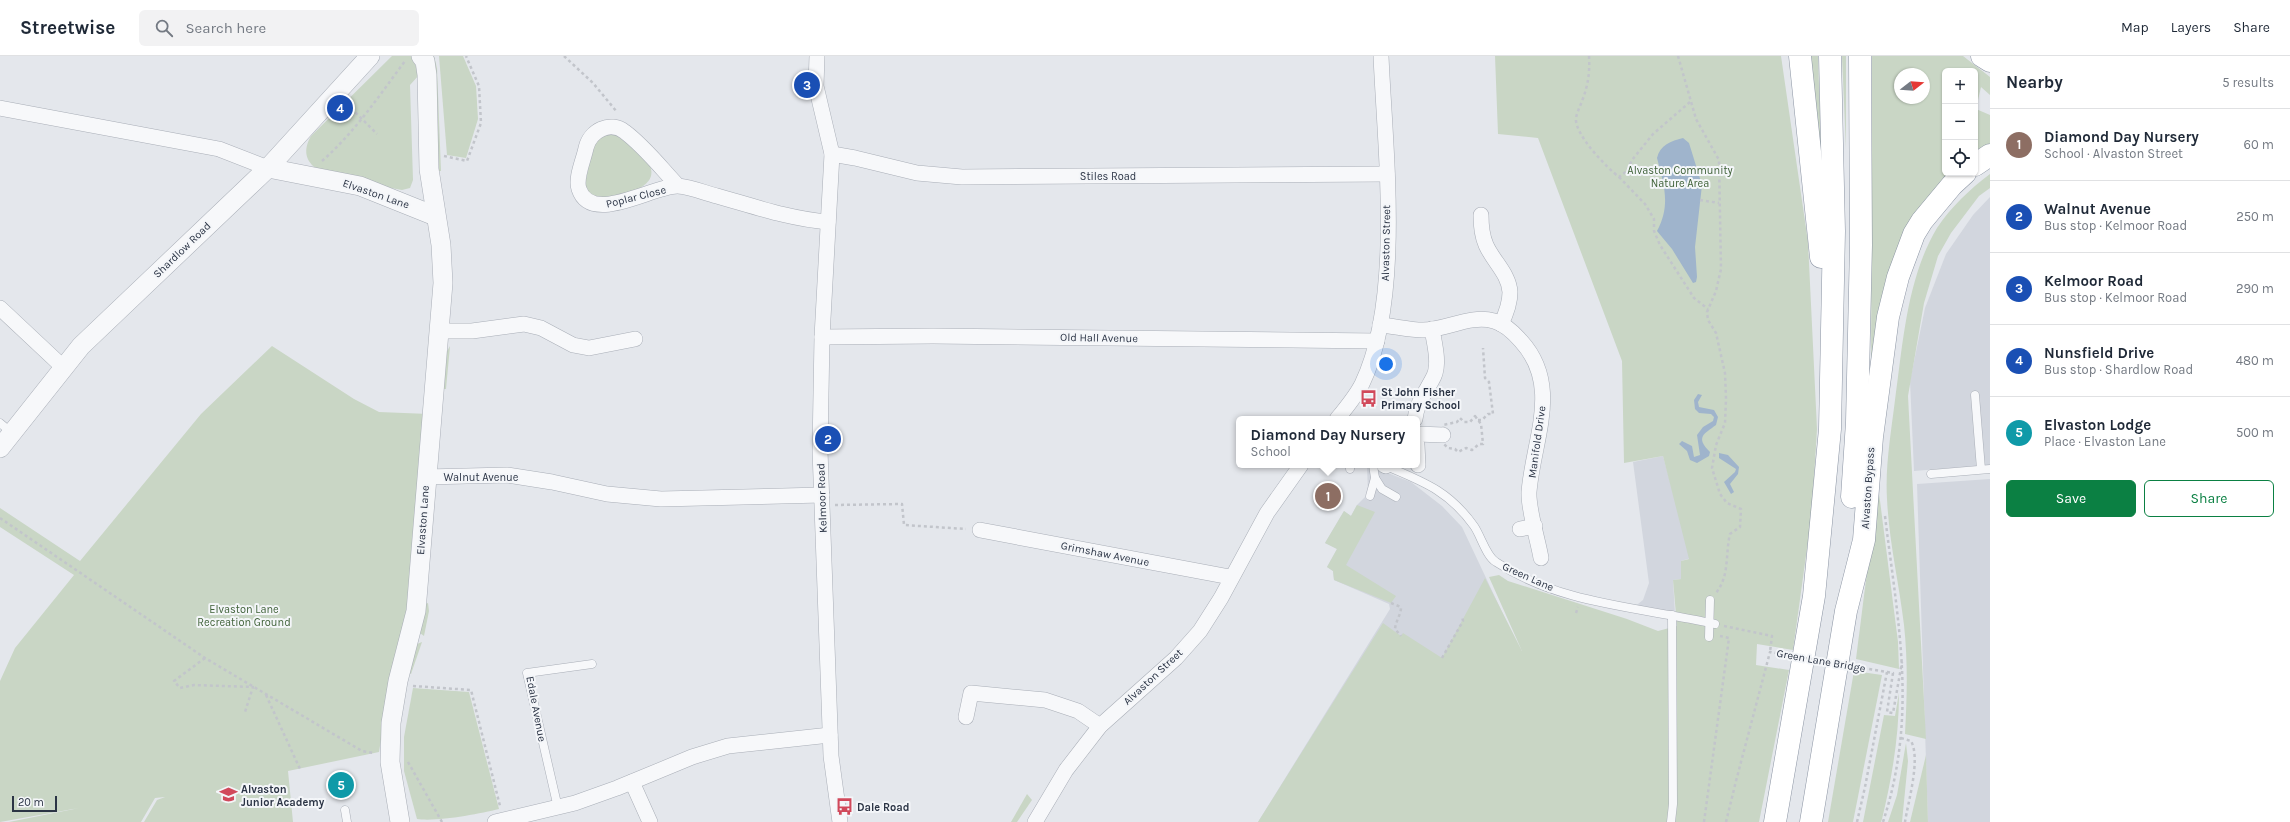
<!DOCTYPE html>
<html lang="en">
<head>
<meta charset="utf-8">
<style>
	:root { --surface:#fff; --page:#f2f2f3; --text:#1f2937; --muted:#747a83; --line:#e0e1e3; --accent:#0b8043 }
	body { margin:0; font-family:Karla,sans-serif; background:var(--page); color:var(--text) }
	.controls { position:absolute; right:12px; top:12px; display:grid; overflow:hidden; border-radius:6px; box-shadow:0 1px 3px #0004 }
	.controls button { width:36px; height:36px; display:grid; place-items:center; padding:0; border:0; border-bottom:1px solid var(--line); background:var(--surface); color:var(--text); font:20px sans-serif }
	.compass { position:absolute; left:1894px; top:12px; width:36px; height:36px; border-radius:50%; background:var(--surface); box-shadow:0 1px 3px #0004; rotate:73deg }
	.scale { position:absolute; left:12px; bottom:10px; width:45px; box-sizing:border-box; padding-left:4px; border:2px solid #2b3445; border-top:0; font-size:11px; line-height:14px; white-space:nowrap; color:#2b3445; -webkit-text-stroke:3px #f4f6f9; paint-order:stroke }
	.you { position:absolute; left:1386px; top:308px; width:14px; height:14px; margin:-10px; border:3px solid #fff; border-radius:50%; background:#1a73e8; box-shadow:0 0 0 6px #1a73e833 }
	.badge { display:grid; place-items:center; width:26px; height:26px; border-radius:50%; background:var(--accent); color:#fff; font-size:13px; font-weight:700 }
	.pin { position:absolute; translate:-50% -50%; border:2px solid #fff; box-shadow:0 1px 4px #0006 }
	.popup { position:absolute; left:1236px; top:360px; width:184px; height:52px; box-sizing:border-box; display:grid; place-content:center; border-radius:6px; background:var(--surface); filter:drop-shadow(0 1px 3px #0005); font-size:13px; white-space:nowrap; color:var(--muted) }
	.popup b { font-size:15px; color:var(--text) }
	.popup::after { content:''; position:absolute; left:50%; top:100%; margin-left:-8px; border:8px solid transparent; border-top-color:var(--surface) }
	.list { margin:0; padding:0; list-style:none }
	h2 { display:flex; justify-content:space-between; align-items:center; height:52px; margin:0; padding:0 16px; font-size:17px }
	h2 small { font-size:13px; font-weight:400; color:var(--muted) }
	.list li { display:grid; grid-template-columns:26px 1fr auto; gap:12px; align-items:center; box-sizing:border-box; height:72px; padding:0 16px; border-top:1px solid var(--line) }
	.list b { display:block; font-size:15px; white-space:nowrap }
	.list p { margin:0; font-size:13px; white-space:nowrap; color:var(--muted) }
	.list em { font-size:13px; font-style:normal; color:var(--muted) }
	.actions { display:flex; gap:8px; padding:12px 16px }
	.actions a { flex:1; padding:9px 0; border:1px solid var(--accent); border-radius:6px; text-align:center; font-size:14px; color:var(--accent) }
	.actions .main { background:var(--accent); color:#fff }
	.icon { flex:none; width:22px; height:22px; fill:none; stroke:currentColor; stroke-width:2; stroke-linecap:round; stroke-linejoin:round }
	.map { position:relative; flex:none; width:1990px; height:766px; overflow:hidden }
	header { display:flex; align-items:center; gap:24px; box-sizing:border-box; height:56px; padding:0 20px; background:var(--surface); border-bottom:1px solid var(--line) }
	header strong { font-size:19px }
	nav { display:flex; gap:22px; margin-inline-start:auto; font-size:14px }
	.search { width:280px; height:36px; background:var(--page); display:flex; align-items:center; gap:10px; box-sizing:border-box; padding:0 14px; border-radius:6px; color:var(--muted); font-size:15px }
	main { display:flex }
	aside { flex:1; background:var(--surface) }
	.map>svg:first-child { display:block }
</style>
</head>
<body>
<header>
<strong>Streetwise</strong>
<div class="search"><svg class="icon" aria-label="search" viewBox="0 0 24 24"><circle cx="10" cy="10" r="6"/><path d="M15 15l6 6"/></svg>Search here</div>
<nav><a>Map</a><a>Layers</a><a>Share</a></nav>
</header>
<main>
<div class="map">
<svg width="1990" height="766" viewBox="0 0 1990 766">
	<rect width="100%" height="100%" fill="#e4e7ec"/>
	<g fill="#d2d6de">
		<polygon points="1990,141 1990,409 1914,415 1910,325 1925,252 1946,198 1973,159"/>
		<polygon points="1663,400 1691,502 1681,505 1681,523 1673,524 1675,558 1633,552 1643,544 1649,527 1633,406"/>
		<polygon points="1367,409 1411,426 1442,450 1462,471 1553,664 1531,766 1258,766 1390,553 1389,548 1334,524 1333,515 1327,511 1337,493 1325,487 1344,455 1351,460 1357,449 1368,438"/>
		<polygon points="1990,423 1990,766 1928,766 1917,428"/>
	</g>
	<g fill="#c9d6c5" fill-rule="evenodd">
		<path d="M392 0H412L419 19 410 29 413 124 410 132 402 134 391 132 318 114C305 105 303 94 311 80Z"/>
		<polygon points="431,0 434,0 437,12 441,115 436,115"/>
		<polygon points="439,0 463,0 476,30 478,63 466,102 447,99"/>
		<polygon points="1495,0 1781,0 1808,186 1817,373 1812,456 1793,594 1757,588 1756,609 1789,614 1759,766 1258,766 1383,567 1401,580 1403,577 1442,602 1485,522 1522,595 1489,521 1499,519 1508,525 1627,563 1658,575 1677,570 1673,524 1681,523 1681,505 1689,503 1663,400 1624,407 1622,305 1538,82 1498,78"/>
		<polygon points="1806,0 1818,0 1822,118"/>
		<polygon points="1842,0 1846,0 1846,93"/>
		<path d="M1872 0H1963L1990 21V39L1981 31 1976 53 1990 59V87L1975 96V15H1945V117H1950L1917 158 1871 330ZM1900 18H1924V42H1900Z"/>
		<path d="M615 78C625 86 643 96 649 108 662 132 620 140 605 142 601 142 595 140 590 139L585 128 589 106 595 86 601 79Z"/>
		<path d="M1990 118V132L1979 140 1951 177 1938 200 1924 247 1908 340 1926 683 1905 678C1907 641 1908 606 1904 569 1899 527 1889 486 1887 443 1885 410 1891 377 1895 344 1903 287 1907 222 1937 172 1951 151 1970 133 1990 118Z"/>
		<polygon points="272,290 354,343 379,356 429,358 407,566 384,665 379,696 288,715 293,766 144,766 157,744 165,741 155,742 141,766 9,766 79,752 0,766 0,625 15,592 74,519 0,471 0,452 80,505 201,358"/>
		<polygon points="450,290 446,333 441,333 446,297"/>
		<polygon points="1878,429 1898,586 1899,613 1856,603"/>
		<polygon points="1357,449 1375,456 1346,509 1396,540 1391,547 1334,524 1333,515 1327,511 1337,493 1325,487 1344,455 1351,460"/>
		<polygon points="428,547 429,555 424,580 420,577 425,548"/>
		<polygon points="422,586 411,618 409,617 417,588"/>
		<polygon points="1854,615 1882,619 1853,766 1828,766"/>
		<path d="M413 632 469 636 499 753C479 758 436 766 417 763L404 715V681Z"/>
		<path d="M1899 637C1899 681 1892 721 1882 763L1881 766H1863L1884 659 1895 660Z"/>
		<polygon points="1906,687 1908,705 1902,766 1888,766 1897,739"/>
		<polygon points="1926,699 1928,766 1910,766"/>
		<polygon points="1027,738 1032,744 1017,766 1011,766"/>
	</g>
	<g fill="#9fb4cc">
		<path d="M1683 82 1689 87 1702 129 1695 191 1697 221 1696 226 1693 227 1672 193 1657 175C1671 149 1664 129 1657 102 1660 89 1671 85 1683 82Z"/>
		<path d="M1698 338 1702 339 1698 346 1699 351 1714 354 1718 361 1716 369C1704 378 1695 381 1710 396L1709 400 1697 407 1690 404 1687 395 1679 388 1682 385 1692 390 1694 401 1700 399 1697 379 1703 371 1713 365 1714 361 1711 358 1699 357 1695 353 1694 344Z"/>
		<polygon points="1719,397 1728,399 1739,411 1738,418 1730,428 1734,436 1731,438 1724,426 1735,416 1736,413 1719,402"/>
	</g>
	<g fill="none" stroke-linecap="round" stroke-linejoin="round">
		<defs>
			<g id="service">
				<polyline points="1975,339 1981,413"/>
				<polyline points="0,367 12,377"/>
				<polyline points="1350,409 1350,413"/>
				<path d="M1386 410C1424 426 1449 435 1474 470 1481 480 1486 500 1496 506 1561 549 1641 551 1715 568"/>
				<polyline points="1931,418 1990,413"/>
				<polyline points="1375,422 1382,433 1396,441"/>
				<polyline points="1370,440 1375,422 1373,409"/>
				<polyline points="1709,581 1710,544"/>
				<polyline points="558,752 527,617 592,608"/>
				<polyline points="345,754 347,766"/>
				<polyline points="1671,766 1673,748 1672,559"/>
			</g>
			<g id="minor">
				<polyline points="817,0 816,30 832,98 822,281 820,394 831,700 840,766"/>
				<polyline points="0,52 219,93 268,112"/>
				<polyline points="832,98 855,102 917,117 962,121 1387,118"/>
				<path d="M678 130C661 112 645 91 625 76 610 64 590 75 586 92 584 103 575 122 579 133 591 170 654 129 678 130 691 131 705 137 717 140 753 150 790 163 828 166"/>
				<path d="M1481 159C1481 169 1482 180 1486 189 1493 205 1509 218 1510 236 1510 247 1506 258 1501 268"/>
				<polyline points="0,252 64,312"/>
				<path d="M1380 269C1394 270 1409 274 1423 274 1446 274 1471 258 1494 265 1505 268 1514 277 1521 285 1562 330 1533 384 1529 436 1528 453 1538 484 1541 502"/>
				<polyline points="439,275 472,275 524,268 541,272 573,289 589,292 635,283"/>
				<polyline points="822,281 933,280 1377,285"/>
				<path d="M1337 363C1346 352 1356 340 1362 328 1403 243 1385 94 1381 0"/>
				<path d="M1415 363C1417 345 1427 335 1434 320 1440 307 1434 286 1432 273"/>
				<polyline points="1417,378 1443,379"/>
				<polyline points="1417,389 1418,409"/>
				<polyline points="1384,409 1386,410"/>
				<polyline points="426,421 507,419 552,426 607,438 661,443 822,439"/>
				<polyline points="1520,473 1535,470"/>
				<polyline points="980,474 1230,521"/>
				<polyline points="966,661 971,637 1045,644 1078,655 1100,670"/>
				<polyline points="632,726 650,766"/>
				<polyline points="495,766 575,747 617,732 692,701 728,690 830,679"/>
				<polyline points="1035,766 1066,714 1100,670 1176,602 1200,575 1221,542 1267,457 1301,409"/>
			</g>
			<g id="tertiary">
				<polyline points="268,112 360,130 435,160"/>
				<polyline points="0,392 81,290 268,112 370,0"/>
				<polyline points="400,766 390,706 391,667 398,625 416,555 443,227 441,189 429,113 427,19 425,5 421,0"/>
			</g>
			<g id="trunk">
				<polyline points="1800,0 1821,201"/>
				<polyline points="1982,0 1990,5"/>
				<polyline points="1975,109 1990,99"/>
				<polyline points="1852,441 1857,366 1861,189 1860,0"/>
				<polyline points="1775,766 1814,540 1830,373 1834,175 1830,0"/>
				<polyline points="1811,766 1846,555 1864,484 1872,381 1888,261 1898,221 1914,178 1922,165 1952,129 1965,117"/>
			</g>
		</defs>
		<use href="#service" stroke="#a9aeb7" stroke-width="9"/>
		<use href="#minor" stroke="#a9aeb7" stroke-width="16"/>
		<use href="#tertiary" stroke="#a9aeb7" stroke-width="20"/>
		<use href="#trunk" stroke="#8b94a3" stroke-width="23"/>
		<g stroke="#c2c5cb" stroke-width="2.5" stroke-dasharray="3 3" stroke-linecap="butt">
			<polyline points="564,0 593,27 617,56"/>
			<path d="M1589 0C1590 16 1588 30 1582 45 1580 51 1577 56 1576 62 1574 78 1607 112 1619 121L1627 115 1632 104 1653 78 1690 46"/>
			<path d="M1678 0 1696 63 1719 104 1721 213 1716 235 1707 256 1708 264 1716 277 1725 317 1726 343 1725 367 1716 389 1712 412 1720 438 1727 447 1741 453 1740 471 1730 478C1725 499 1730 519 1716 537"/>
			<polyline points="347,48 377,78"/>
			<polyline points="444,100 467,105 481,67 479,30 466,0"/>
			<path d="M322 105C355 76 379 40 405 5"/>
			<polyline points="1619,121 1645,148 1654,163 1654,175 1660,189 1694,242 1708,253"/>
			<polyline points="1700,144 1719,147"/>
			<polygon points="1475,360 1481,368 1483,388 1479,388 1472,394 1466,392 1458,396 1455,393 1448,392 1444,388 1443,369 1457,366 1460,362 1464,366 1470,366"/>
			<polyline points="1478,364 1482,364 1488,358 1493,358 1489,326 1485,322 1483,292"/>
			<polyline points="835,449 902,448 904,469 966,473"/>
			<polyline points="0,462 205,602 362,695 374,697"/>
			<path d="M1391 547 1401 551C1401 559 1396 564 1395 573L1401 580"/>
			<polyline points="1576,557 1578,551"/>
			<polyline points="1724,570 1772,580 1770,596"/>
			<polyline points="205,602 174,625 180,632 194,629 253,631 245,656"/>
			<polyline points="1442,602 1463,565 1462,560"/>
			<polyline points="1887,616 1893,617 1887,656 1893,657 1902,606"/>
			<polyline points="413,630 471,634 500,750"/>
			<polyline points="266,639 300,713"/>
			<path d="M1901 682 1911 685C1921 703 1908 746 1905 766"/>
			<polyline points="408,706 442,766"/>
			<polyline points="1704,766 1729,582 1720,580"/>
			<polyline points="1726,766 1736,725"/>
			<polyline points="1857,766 1865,731"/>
			<path d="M1883 766C1918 659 1898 568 1885 460"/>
		</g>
		<use href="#service" stroke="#f7f8fa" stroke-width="8"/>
		<use href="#minor" stroke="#f7f8fa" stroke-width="15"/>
		<use href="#tertiary" stroke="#f7f8fa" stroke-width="19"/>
		<use href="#trunk" stroke="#fff" stroke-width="22"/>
		<polyline stroke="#c2c5cb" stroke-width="2.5" stroke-dasharray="3 3" stroke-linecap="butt" points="1736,725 1770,596 1887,616 1865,731"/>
	</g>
	<defs>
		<symbol id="bus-bare" viewBox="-9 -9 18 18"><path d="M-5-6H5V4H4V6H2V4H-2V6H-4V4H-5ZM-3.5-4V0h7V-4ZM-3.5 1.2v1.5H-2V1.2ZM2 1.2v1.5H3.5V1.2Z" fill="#d1495b" stroke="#f4f6f9" stroke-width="2.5" paint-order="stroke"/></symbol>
		<symbol id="school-bare" viewBox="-9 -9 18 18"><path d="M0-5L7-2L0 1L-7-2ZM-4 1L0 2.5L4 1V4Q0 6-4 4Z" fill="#d1495b" stroke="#f4f6f9" stroke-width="2.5" paint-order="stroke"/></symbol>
	</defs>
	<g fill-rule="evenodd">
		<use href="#bus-bare" x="1356" y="330" width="25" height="25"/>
		<use href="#school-bare" x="216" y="726" width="25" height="25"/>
		<use href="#bus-bare" x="832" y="738" width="25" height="25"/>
	</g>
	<g text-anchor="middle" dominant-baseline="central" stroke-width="4" stroke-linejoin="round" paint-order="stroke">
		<g font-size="11" fill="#3f6138" stroke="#f4f6f9">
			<text x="1680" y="114">Alvaston Community<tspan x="1680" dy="13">Nature Area</tspan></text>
			<text x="244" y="553">Elvaston Lane<tspan x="244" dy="13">Recreation Ground</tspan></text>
		</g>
		<g font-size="11" fill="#2b3445" stroke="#f4f6f9">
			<text x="1108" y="120">Stiles Road</text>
			<text transform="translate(376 138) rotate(19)">Elvaston Lane</text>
			<text transform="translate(636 141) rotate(-14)">Poplar Close</text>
			<text transform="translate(1386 187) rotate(-89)">Alvaston Street</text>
			<text transform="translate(182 194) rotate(-44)">Shardlow Road</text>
			<text transform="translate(1099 282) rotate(1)">Old Hall Avenue</text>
			<text transform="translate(1537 386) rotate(-82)">Manifold Drive</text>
			<text x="481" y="421">Walnut Avenue</text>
			<text transform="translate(1868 432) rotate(-86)">Alvaston Bypass</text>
			<text transform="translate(822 442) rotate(-92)">Kelmoor Road</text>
			<text transform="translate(423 464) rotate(-86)">Elvaston Lane</text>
			<text transform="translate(1105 498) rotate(11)">Grimshaw Avenue</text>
			<text transform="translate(1528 521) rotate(24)">Green Lane</text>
			<text transform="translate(1821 605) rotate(10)">Green Lane Bridge</text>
			<text transform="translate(1153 621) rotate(-43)">Alvaston Street</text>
			<text transform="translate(536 653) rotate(79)">Edale Avenue</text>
		</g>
		<g font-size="11" font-weight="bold" fill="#2b3445" stroke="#f4f6f9" text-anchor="start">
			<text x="1381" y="336">St John Fisher<tspan x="1381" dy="13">Primary School</tspan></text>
			<text x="241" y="733">Alvaston<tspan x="241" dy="13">Junior Academy</tspan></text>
			<text x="857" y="751">Dale Road</text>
		</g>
	</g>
</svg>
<div class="controls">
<button>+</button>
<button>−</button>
<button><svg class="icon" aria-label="locate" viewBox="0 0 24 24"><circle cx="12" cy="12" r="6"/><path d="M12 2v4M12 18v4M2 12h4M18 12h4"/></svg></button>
</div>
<svg class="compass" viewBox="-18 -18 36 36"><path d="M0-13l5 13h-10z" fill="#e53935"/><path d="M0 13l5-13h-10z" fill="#747a83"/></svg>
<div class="scale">20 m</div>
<div class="you"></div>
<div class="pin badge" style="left:1328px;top:440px;background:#8d6e63">1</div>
<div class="popup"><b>Diamond Day Nursery</b>School</div>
<div class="pin badge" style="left:828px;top:383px;background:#1a4fb4">2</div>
<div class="pin badge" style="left:807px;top:29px;background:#1a4fb4">3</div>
<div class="pin badge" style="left:340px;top:52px;background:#1a4fb4">4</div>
<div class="pin badge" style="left:341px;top:729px;background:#0f9aa8">5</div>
</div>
<aside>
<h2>Nearby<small>5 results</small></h2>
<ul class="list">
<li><span class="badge" style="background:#8d6e63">1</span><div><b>Diamond Day Nursery</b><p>School · Alvaston Street</p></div><em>60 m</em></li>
<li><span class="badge" style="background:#1a4fb4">2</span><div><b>Walnut Avenue</b><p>Bus stop · Kelmoor Road</p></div><em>250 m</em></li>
<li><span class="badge" style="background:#1a4fb4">3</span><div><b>Kelmoor Road</b><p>Bus stop · Kelmoor Road</p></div><em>290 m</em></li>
<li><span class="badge" style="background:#1a4fb4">4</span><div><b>Nunsfield Drive</b><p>Bus stop · Shardlow Road</p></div><em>480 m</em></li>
<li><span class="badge" style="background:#0f9aa8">5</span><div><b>Elvaston Lodge</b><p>Place · Elvaston Lane</p></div><em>500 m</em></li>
</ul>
<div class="actions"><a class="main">Save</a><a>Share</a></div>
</aside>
</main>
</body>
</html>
